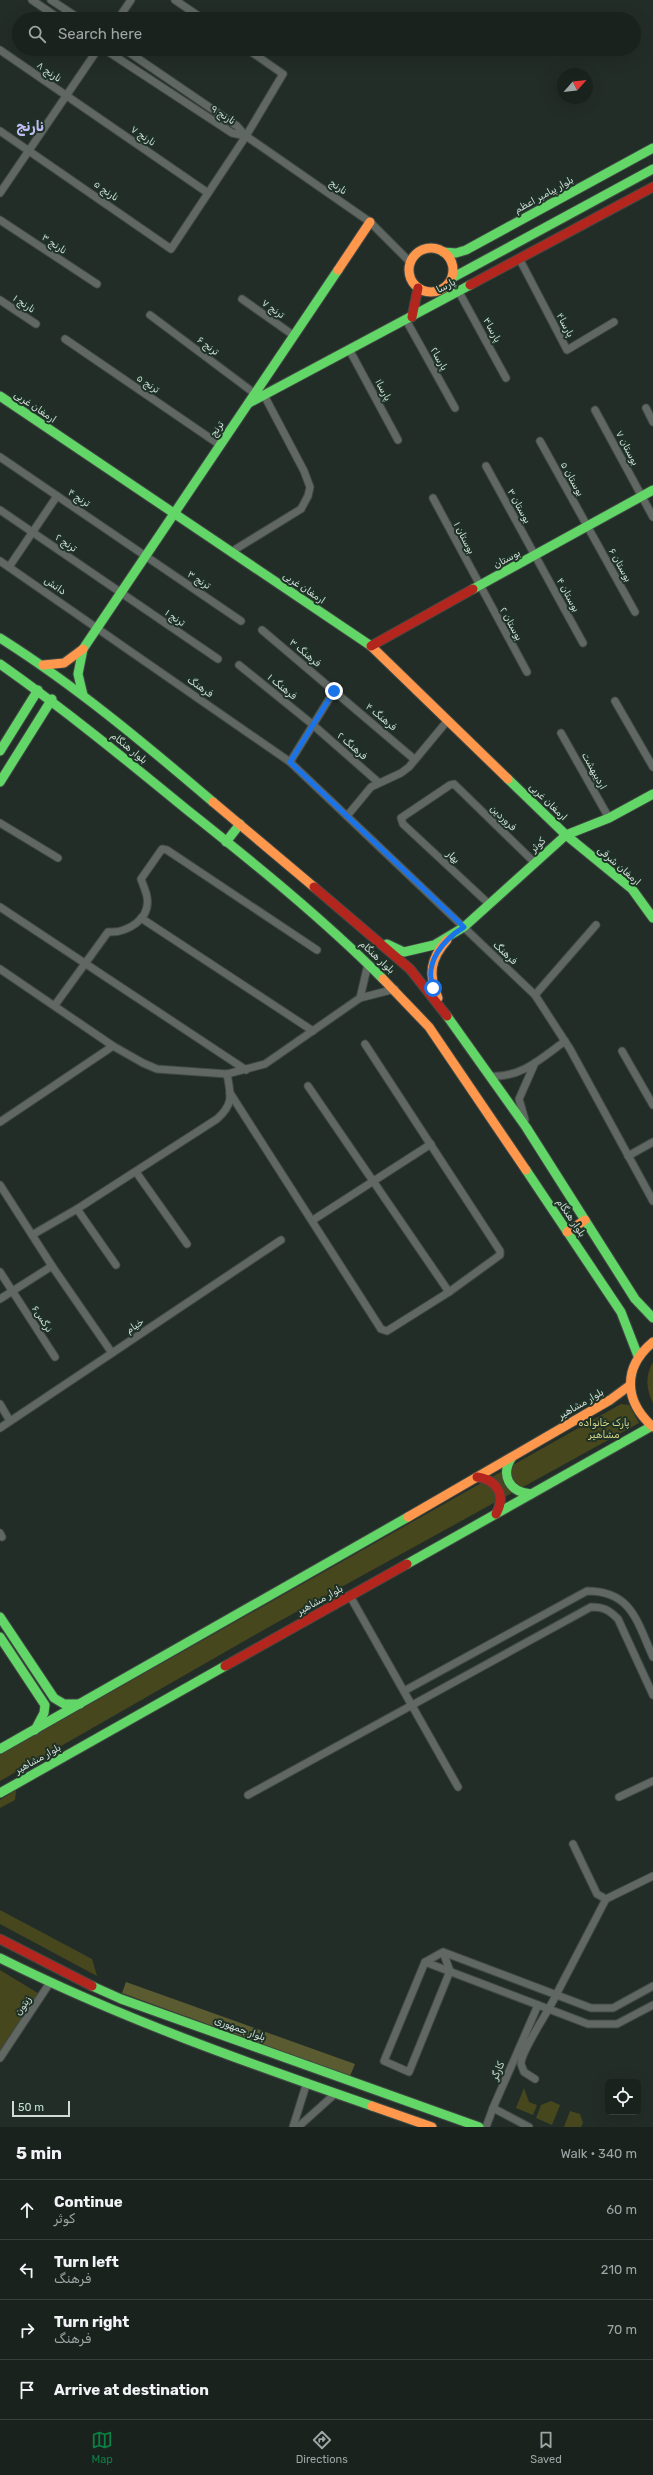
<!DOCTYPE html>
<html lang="en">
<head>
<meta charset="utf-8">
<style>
	:root { --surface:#1a221e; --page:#272f2b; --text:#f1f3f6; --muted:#9fa4a4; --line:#383f3c; --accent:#0b8043 }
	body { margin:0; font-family:Rubik,"Noto Naskh Arabic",sans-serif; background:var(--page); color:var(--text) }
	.controls { position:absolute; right:12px; bottom:12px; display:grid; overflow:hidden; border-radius:6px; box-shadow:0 4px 16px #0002 }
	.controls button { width:36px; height:36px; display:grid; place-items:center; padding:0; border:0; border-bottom:1px solid var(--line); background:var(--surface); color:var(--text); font:20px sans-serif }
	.compass { position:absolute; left:557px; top:68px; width:36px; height:36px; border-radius:50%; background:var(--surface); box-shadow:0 4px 16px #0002; rotate:63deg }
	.scale { position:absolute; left:12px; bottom:10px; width:58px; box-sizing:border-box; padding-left:4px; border:2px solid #d0dcd5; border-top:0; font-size:11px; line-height:14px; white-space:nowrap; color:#d0dcd5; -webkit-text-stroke:3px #1e3227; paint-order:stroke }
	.stop { position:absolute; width:12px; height:12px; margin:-9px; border:3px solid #1a73e8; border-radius:50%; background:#fff }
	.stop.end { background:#1a73e8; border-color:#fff; box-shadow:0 1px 4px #0008 }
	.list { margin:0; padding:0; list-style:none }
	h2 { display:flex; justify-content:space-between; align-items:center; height:52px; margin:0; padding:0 16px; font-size:17px }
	h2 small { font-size:13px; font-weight:400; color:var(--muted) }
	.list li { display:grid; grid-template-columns:26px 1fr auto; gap:12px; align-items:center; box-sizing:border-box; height:60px; padding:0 16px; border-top:1px solid var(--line) }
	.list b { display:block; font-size:15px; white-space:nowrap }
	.list p { margin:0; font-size:13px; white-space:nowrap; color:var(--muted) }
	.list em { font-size:13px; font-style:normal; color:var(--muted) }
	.icon { flex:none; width:22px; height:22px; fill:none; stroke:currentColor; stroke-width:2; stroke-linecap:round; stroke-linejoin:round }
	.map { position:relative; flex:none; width:653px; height:2127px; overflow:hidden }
	.search { position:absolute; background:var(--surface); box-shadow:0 4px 16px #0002; left:12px; right:12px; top:12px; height:44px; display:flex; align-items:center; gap:10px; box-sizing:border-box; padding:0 14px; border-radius:22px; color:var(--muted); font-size:15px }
	.sheet { height:292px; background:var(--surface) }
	nav { display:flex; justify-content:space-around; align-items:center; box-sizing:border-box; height:56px; border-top:1px solid var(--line); background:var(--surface); font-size:11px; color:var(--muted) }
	nav a { display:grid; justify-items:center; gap:2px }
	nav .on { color:var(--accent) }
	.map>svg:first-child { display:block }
</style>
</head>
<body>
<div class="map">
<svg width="653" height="2127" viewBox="0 0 653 2127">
	<rect width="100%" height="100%" fill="#232d28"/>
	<g fill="#47471e">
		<path d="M653 1362V1403C646 1389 645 1376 653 1362Z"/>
		<polygon points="621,1404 629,1405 639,1423 267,1628 0,1781 0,1755"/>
		<polygon points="16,1790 15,1800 0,1808 0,1800"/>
		<polygon points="0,1910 92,1959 97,1976 0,1924"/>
		<polygon points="0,1970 41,1995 0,2053"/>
		<polygon points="524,2088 529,2102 537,2105 533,2115 516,2108"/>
		<polygon points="551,2101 560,2105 552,2125 536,2118 541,2105"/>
		<polygon points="570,2111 580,2114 583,2123 581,2127 564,2127"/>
	</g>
	<polygon fill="#5b5b32" points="126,1982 355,2064 350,2076 122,1993"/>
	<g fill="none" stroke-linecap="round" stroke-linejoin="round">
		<defs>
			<g id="street">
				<polyline points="32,0 60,19"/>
				<polyline points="51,0 80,19"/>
				<polyline points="175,0 203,19"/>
				<polyline points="118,19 131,0"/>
				<polyline points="104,49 232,133 246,136"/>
				<polyline points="124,49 237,126 246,136 370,222 411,263"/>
				<polyline points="0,50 208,193"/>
				<polyline points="0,131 171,249 246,136 283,74 247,49"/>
				<polyline points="0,193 98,49"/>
				<polyline points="0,220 97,284"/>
				<polyline points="520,260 567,350 614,322"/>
				<polyline points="459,292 506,378"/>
				<polyline points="242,299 293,335"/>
				<polyline points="0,300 36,324"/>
				<polyline points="150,315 254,393"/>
				<polyline points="406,320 455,408"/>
				<polyline points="65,339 220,445"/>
				<polyline points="350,351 398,440"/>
				<polyline points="646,408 653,422"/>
				<polyline points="595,410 653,517"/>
				<polyline points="540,441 635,612"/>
				<polyline points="0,457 241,621"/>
				<polyline points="486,466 583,643"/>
				<polyline points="433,498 527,672"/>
				<polyline points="0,510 218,659"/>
				<polyline points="231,552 301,509 308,496 310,487 304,471 265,397"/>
				<polyline points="0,561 290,762 535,995 570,1049 653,1201"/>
				<polyline points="9,567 57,496"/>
				<polyline points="262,630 414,759"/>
				<polyline points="239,665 312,724 378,782"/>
				<polyline points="615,701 653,767"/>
				<polyline points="561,733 609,818"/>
				<polyline points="290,762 334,691"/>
				<polyline points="347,816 371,787 401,773 409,767 448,720"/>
				<polyline points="0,823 58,858"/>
				<polyline points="489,904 403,824 401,818 450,785 454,784 535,863"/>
				<polyline points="0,907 246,1070"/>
				<polyline points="141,918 313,1031"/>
				<polyline points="0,969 113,1046 143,1063 157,1069 227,1074 265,1064 360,998 395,989"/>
				<polyline points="535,995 596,925"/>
				<polyline points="360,998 368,964"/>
				<path d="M55 1005 108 932C126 933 151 920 147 897 146 891 143 885 141 879L162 849 167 850 317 950"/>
				<polyline points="622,1051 653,1105"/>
				<path d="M491 1076C521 1078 542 1058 565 1041"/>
				<polyline points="308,1086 449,1292"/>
				<polyline points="230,1093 381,1329 387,1331 449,1292 500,1255 500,1251 365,1044"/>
				<polyline points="525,1120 519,1099 534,1065"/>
				<polyline points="0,1122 113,1046"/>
				<polyline points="628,1156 653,1142"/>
				<polyline points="136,1172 187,1244"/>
				<polyline points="0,1185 52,1266 112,1353"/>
				<polyline points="77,1209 116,1265"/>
				<polyline points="313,1220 431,1144"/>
				<path d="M32 1235 77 1209 217 1119C234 1104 231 1095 227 1074"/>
				<polyline points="0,1272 55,1357"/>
				<polyline points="0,1299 52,1266"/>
				<polyline points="0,1404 10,1421"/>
				<polyline points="0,1428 281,1240"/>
				<polyline points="0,1533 2,1537"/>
				<polyline points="350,1596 458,1787"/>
				<path d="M404 1691 587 1591C632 1591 637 1622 653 1657"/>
				<path d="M248 1795 591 1607C604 1607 609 1610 618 1619L653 1695"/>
				<polyline points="619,1797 653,1781"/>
				<polyline points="573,1844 597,1894 606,1899 653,1876"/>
				<polyline points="443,1952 450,1971 409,2072 384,2061 425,1962 443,1952 591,2008 613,2008 653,1986"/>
				<polyline points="425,1962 588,2024 617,2024 653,2005"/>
				<polyline points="0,2058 49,1984"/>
				<path d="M535 2079 524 2072C523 2069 521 2065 521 2063 522 2049 549 2011 556 1995L606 1899"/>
				<polyline points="293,2127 307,2082"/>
				<polyline points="298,2127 336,2093"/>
				<polyline points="486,2127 493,2108"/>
				<polyline points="529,2127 493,2108 538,2005"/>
			</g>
			<g id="fast">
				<polyline points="443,252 456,253 466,250 653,148"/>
				<polyline points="452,278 653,169"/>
				<polyline points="0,396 371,646"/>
				<polyline points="249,403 470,285"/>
				<polyline points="473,589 653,490"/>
				<path d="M0 638C76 686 145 744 213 802"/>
				<path d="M0 664C64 709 125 759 186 809 254 863 322 918 383 979"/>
				<polyline points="83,695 78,674 83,649 338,270"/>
				<polyline points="0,751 38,690"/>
				<polyline points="508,779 566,835 632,889 653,918"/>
				<polyline points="0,782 52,699"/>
				<polyline points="226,842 240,824"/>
				<polyline points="387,944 404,952 434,945 464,927 566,835 609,818 653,794"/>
				<polyline points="447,1016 526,1127 635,1299 653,1318"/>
				<polyline points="526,1170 621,1312 638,1356"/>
				<path d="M512 1457C500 1475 509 1492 531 1494"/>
				<polyline points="407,1564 652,1426"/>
				<polyline points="0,1617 54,1698 64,1704 80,1704"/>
				<polyline points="0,1637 45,1705 44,1713 35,1730"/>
				<polyline points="0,1749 408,1517"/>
				<polyline points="0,1793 225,1666"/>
				<path d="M0 1958C120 2018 245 2062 372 2106"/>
				<polyline points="92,1986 121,1999 479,2127"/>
			</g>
			<g id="slow">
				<circle cx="431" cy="270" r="22"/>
				<polyline points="338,270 370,222"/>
				<polyline points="371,646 508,779"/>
				<polyline points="43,665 64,663 83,649"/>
				<polyline points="213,802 314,887"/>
				<polyline points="383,979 429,1027 526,1170"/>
				<path d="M438 998C428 975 430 959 447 940"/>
				<polyline points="567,1232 585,1220"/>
				<path d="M653 1342C622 1368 624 1401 653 1427"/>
				<polyline points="408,1517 610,1400 629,1386"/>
				<polyline points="372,2106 432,2127"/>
			</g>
			<g id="jam">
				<polyline points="470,285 653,187"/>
				<polyline points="412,317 418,288"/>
				<polyline points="371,646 473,589"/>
				<polyline points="314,887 410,969 447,1016"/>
				<path d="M477 1477C498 1480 506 1496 496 1514"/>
				<polyline points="225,1666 407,1564"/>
				<polyline points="0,1939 92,1986"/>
			</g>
		</defs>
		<use href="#street" stroke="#404944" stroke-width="9"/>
		<use href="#fast" stroke="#404944" stroke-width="11"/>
		<use href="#slow" stroke="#404944" stroke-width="11"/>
		<use href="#jam" stroke="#404944" stroke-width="11"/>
		<use href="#street" stroke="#616864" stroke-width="7"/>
		<use href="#fast" stroke="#63d668" stroke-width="9"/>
		<use href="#slow" stroke="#ff974d" stroke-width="9"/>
		<use href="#jam" stroke="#b3261e" stroke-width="9"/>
	</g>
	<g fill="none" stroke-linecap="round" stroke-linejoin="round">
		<path stroke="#1a73e8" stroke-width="5" d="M334 691 290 762 464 927C443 940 424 962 433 988"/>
	</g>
	<g text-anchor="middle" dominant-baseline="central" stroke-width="4" stroke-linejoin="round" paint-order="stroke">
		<g font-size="10" fill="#d0dcd5" stroke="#1e3227">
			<text transform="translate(49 72) rotate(35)">نارنج ۸</text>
			<text transform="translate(223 115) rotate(33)">نارنج ۹</text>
			<text transform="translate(143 136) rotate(34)">نارنج ۷</text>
			<text transform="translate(338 187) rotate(35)">نارنج</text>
			<text transform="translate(106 191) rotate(35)">نارنج ۵</text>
			<text transform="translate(544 195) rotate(-29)">بلوار پیامبر اعظم</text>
			<text transform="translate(54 244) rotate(34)">نارنج ۳</text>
			<text transform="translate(446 286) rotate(-28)">پارسا</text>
			<text transform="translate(24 304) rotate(34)">نارنج ۱</text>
			<text transform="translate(273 309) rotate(35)">ترنج ۷</text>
			<text transform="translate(565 325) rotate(62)">پارسا۴</text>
			<text transform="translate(492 330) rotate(61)">پارسا۳</text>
			<text transform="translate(208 346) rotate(37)">ترنج ۶</text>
			<text transform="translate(439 359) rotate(61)">پارسا۲</text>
			<text transform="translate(148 384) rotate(34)">ترنج ۵</text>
			<text transform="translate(383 390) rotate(62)">پارسا۱</text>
			<text transform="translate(35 407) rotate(34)">ارمغان غربی</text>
			<text transform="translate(217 429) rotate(-55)">ترنج</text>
			<text transform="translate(627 448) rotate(62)">بوستان ۷</text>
			<text transform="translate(572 479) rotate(61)">بوستان ۵</text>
			<text transform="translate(79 498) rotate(34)">ترنج ۴</text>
			<text transform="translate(519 506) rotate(61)">بوستان ۳</text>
			<text transform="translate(464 538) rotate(63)">بوستان ۱</text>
			<text transform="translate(66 543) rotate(34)">ترنج ۲</text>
			<text transform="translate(507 559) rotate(-28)">بوستان</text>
			<text transform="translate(620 565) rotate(61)">بوستان ۶</text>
			<text transform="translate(199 580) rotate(34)">ترنج ۳</text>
			<text transform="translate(55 586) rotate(34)">دانش</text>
			<text transform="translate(304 588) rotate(34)">ارمغان غربی</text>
			<text transform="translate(568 595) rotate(61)">بوستان ۴</text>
			<text transform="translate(175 618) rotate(34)">ترنج ۱</text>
			<text transform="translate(511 624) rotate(61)">بوستان ۲</text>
			<text transform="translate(305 653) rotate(40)">فرهنگ ۳</text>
			<text transform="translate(200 687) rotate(35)">فرهنگ</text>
			<text transform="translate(282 687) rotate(39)">فرهنگ ۱</text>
			<text transform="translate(381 717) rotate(40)">فرهنگ ۴</text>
			<text transform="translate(352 746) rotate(41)">فرهنگ ۲</text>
			<text transform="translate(129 748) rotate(39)">بلوار هنگام</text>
			<text transform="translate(594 771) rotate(61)">اردیبهشت</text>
			<text transform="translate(548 802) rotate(44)">ارمغان غربی</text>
			<text transform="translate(503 818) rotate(44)">فروردین</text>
			<text transform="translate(538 845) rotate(-43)">کوثر</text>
			<text transform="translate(453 857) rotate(43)">بهار</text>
			<text transform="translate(619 866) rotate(41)">ارمغان شرقی</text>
			<text transform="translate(505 953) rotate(43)">فرهنگ</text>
			<text transform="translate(377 957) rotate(43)">بلوار هنگام</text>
			<text transform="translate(571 1218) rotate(56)">بلوار هنگام</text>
			<text transform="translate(42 1319) rotate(57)">نرگس۶</text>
			<text transform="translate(135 1326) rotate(-34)">خیام</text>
			<text transform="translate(581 1404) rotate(-30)">بلوار مشاهیر</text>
			<text transform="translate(320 1600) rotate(-29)">بلوار مشاهیر</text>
			<text transform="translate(38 1759) rotate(-29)">بلوار مشاهیر</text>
			<text transform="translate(23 2006) rotate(-56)">زیتون</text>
			<text transform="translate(240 2029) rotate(20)">بلوار جمهوری</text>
			<text transform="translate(498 2071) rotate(-67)">کارگر</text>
		</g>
		<g font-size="10" fill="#d8d488" stroke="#1e3227">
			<text x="604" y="1423">پارک خانواده<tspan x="604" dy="12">مشاهیر</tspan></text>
		</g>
		<g font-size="14" font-weight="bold" fill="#c3bbf4" stroke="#1e3227">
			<text x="30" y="126">نارنج</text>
		</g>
	</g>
</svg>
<div class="controls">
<button><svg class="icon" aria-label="locate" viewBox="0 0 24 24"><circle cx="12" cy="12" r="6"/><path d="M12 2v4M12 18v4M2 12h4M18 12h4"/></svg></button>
</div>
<svg class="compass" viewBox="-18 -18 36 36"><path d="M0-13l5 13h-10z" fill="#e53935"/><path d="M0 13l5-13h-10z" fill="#9fa4a4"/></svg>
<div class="scale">50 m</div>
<div class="stop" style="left:433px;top:988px"></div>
<div class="stop end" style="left:334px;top:691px"></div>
<div class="search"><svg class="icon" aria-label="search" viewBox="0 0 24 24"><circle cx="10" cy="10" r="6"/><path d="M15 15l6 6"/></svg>Search here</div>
</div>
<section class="sheet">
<h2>5 min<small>Walk · 340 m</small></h2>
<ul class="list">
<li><svg class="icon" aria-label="ahead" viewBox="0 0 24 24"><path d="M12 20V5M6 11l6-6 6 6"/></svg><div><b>Continue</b><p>کوثر</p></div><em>60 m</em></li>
<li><svg class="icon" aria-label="left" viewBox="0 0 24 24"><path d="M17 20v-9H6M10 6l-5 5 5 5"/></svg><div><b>Turn left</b><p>فرهنگ</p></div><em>210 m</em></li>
<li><svg class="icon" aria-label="right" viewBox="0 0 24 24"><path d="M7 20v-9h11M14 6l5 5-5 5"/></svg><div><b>Turn right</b><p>فرهنگ</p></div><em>70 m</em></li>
<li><svg class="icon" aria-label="arrive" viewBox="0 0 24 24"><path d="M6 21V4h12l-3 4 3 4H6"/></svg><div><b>Arrive at destination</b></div></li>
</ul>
</section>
<nav>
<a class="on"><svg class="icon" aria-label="map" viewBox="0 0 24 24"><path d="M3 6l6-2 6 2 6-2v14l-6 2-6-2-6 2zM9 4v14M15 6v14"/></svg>Map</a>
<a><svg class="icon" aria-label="directions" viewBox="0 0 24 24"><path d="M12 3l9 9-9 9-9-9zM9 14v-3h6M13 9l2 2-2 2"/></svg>Directions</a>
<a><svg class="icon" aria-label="saved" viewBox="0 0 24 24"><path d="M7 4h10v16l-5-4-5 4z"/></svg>Saved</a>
</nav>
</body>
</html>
